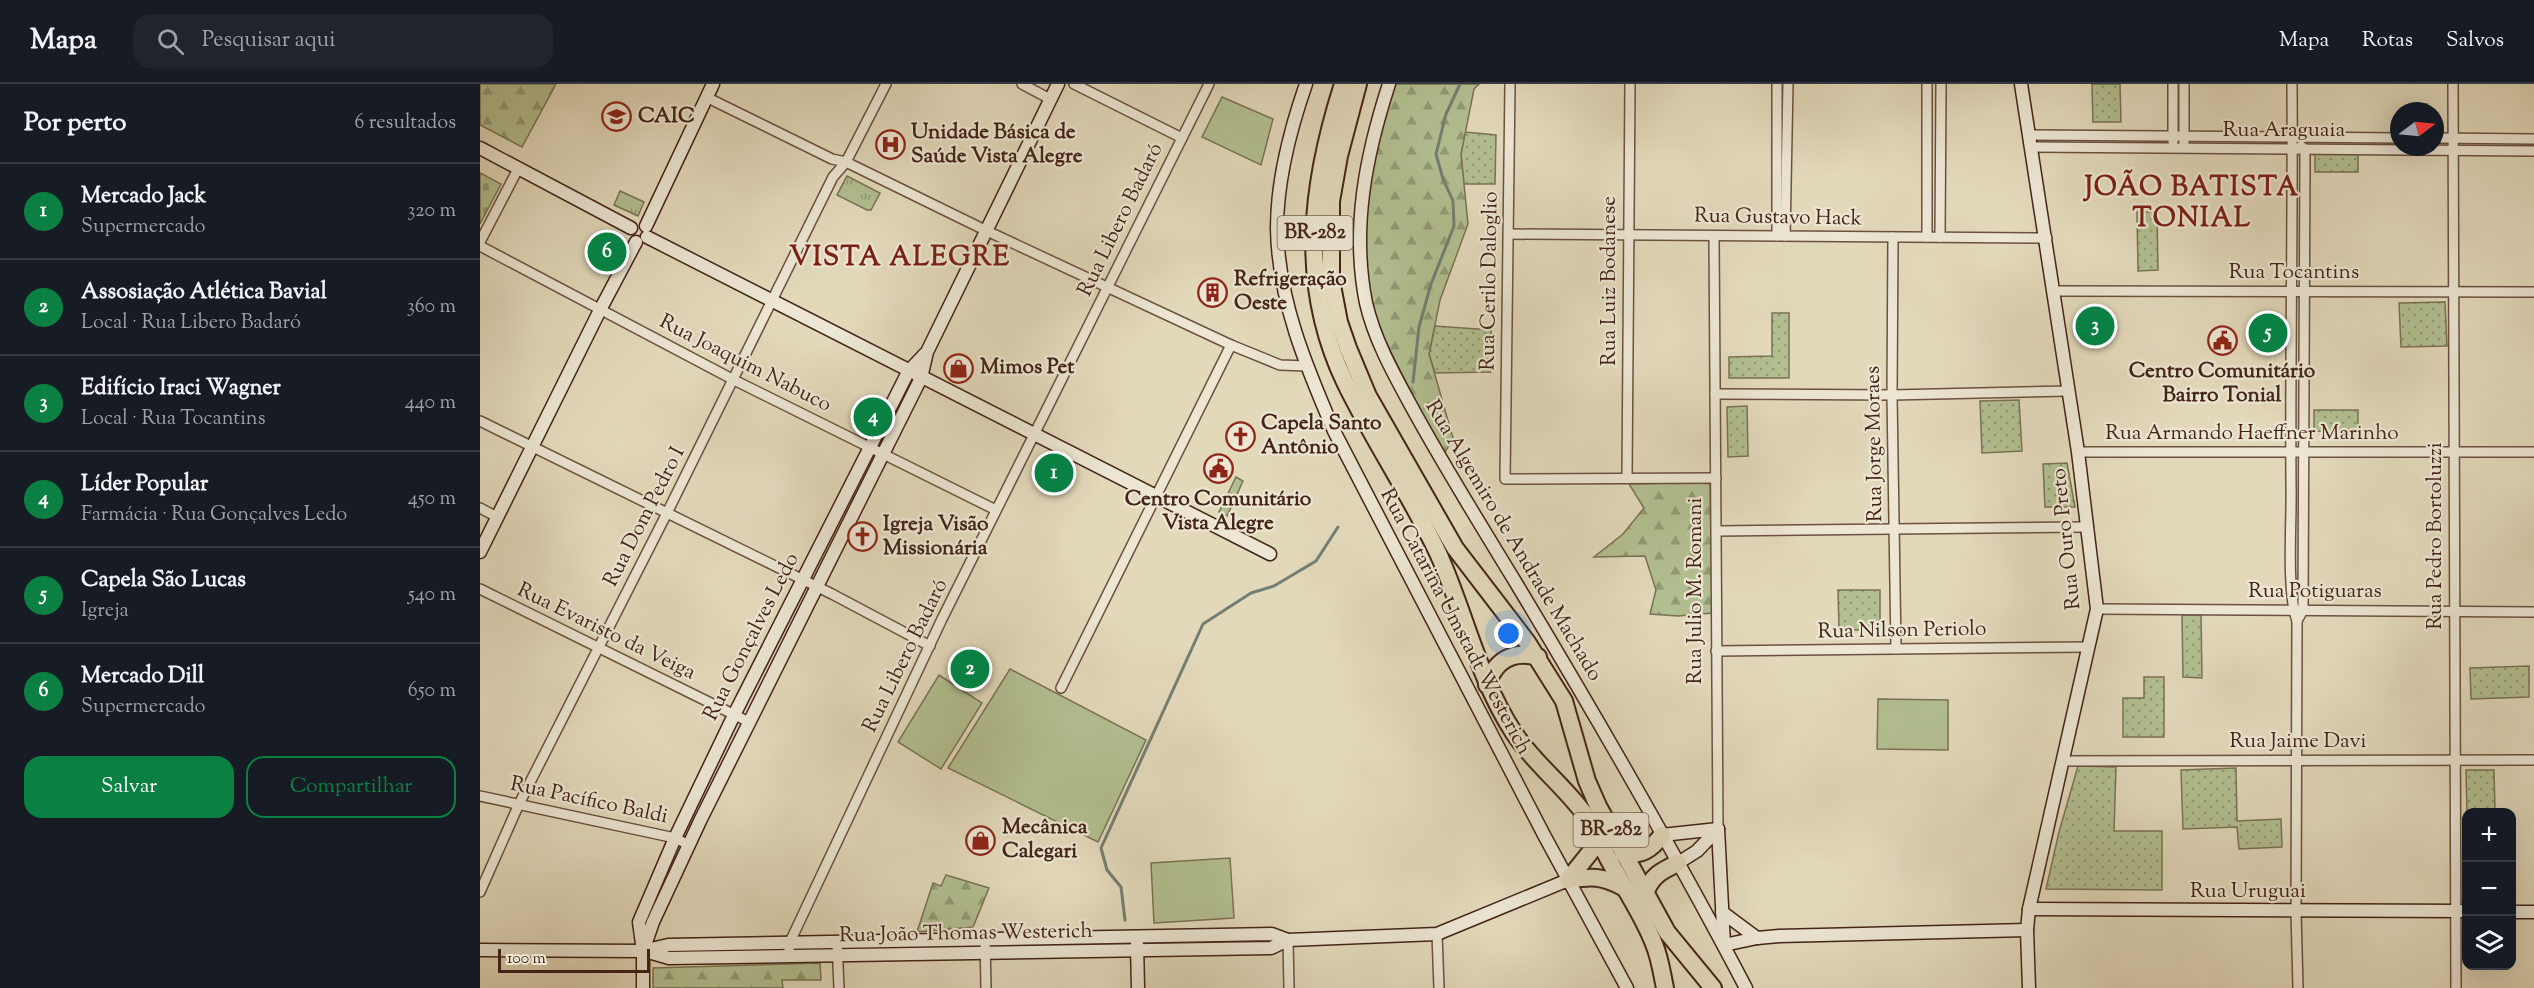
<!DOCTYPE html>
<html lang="pt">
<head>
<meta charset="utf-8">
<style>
	:root { --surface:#171b24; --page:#20242c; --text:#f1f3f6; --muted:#9ea1a6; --line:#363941; --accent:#0b8043 }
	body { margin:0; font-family:"Sorts Mill Goudy",serif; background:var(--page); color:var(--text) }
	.controls { position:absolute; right:18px; bottom:18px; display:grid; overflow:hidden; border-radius:12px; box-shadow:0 6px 24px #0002 }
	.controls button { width:54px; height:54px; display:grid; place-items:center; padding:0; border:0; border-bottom:2px solid var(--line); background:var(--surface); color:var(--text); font:30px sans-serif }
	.compass { position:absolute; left:1910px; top:18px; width:54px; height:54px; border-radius:50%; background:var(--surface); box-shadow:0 6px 24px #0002; rotate:74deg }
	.scale { position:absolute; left:18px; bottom:15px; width:152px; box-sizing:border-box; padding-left:6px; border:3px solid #432417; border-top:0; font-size:16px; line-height:21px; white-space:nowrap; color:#432417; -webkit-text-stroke:4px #ece6d3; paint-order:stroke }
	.you { position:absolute; left:1029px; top:550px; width:21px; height:21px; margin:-15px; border:4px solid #fff; border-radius:50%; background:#1a73e8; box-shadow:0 0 0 9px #1a73e833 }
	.badge { display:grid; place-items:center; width:39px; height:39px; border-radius:50%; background:var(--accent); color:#fff; font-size:20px; font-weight:700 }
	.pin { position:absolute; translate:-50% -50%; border:3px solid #fff; box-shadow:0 2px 6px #0006 }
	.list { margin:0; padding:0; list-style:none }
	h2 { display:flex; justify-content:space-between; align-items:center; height:78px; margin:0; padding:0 24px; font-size:26px }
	h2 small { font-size:20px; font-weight:400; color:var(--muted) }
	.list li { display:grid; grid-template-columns:39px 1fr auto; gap:18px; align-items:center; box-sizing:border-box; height:96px; padding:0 24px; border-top:2px solid var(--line) }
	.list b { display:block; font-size:22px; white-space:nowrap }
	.list p { margin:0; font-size:20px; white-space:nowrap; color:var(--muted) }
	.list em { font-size:20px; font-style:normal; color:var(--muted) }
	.actions { display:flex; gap:12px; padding:18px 24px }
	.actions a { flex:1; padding:14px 0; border:2px solid var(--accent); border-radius:18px; text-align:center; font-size:21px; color:var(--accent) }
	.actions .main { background:var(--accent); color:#fff }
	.icon { flex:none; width:33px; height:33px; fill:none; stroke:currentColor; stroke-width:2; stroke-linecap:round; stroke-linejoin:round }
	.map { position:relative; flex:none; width:2054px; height:904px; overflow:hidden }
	header { display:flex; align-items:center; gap:36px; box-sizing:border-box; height:84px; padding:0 30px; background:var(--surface); border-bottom:2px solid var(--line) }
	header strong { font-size:28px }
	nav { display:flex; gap:33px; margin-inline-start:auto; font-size:21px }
	.search { width:420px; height:54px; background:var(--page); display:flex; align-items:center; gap:15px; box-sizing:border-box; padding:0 21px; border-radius:18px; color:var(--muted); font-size:22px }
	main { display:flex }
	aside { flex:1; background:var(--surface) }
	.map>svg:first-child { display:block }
</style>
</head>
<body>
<header>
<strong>Mapa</strong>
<div class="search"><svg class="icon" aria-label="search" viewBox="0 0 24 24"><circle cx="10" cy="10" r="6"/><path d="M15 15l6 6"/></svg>Pesquisar aqui</div>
<nav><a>Mapa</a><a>Rotas</a><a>Salvos</a></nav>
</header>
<main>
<aside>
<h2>Por perto<small>6 resultados</small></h2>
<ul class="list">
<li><span class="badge">1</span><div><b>Mercado Jack</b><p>Supermercado</p></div><em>320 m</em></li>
<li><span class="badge">2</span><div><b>Assosiação Atlética Bavial</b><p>Local · Rua Libero Badaró</p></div><em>360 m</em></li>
<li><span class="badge">3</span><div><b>Edifício Iraci Wagner</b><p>Local · Rua Tocantins</p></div><em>440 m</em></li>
<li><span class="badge">4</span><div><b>Líder Popular</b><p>Farmácia · Rua Gonçalves Ledo</p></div><em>450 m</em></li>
<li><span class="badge">5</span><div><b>Capela São Lucas</b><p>Igreja</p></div><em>540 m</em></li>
<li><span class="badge">6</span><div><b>Mercado Dill</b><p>Supermercado</p></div><em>650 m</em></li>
</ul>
<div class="actions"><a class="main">Salvar</a><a>Compartilhar</a></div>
</aside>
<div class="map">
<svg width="2054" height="904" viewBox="0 0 2054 904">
	<defs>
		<pattern id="grass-dots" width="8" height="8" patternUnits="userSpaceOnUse" patternTransform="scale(1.5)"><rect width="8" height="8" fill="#b2bf91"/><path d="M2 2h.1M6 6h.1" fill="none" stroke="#929b75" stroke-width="1.8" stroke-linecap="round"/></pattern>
		<pattern id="forest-firs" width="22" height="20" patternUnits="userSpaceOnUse" patternTransform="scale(1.5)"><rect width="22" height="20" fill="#b2bf91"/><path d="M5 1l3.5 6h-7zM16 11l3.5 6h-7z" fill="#929b75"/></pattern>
		<pattern id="cemetery-stones" width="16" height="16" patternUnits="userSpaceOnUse" patternTransform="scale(1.5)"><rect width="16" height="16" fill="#b2bf91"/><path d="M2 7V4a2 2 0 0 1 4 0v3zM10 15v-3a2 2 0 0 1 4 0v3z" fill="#929b75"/></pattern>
		<pattern id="park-tufts" width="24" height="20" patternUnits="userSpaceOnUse" patternTransform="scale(1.5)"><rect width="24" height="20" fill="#b2bf91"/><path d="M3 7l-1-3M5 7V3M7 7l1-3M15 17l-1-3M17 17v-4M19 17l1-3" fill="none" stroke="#929b75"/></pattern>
	</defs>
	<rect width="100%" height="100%" fill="#e2d9bb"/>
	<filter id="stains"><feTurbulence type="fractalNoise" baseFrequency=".00333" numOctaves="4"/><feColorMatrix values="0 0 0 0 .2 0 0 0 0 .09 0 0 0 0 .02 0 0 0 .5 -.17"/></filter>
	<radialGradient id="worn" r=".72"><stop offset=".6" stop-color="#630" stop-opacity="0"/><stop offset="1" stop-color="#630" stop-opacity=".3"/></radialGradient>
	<g fill="url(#grass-dots)" stroke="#7a7254" stroke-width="1.5">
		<polygon points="1612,0 1640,0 1641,38 1613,38"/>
		<polygon points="985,48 1016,51 1015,100 984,100 981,70"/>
		<rect x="1835" y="70" width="43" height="18"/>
		<polygon points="1657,128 1677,128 1678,186 1658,187"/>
		<polygon points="1965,218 1967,262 1921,263 1919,219"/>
		<polygon points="1292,229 1309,229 1309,294 1249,294 1249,273 1292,272"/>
		<polygon points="955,242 1011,246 1011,288 955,289 949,270"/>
		<polygon points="1539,316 1542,367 1502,369 1500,317"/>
		<polygon points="1267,322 1268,372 1248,373 1247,323"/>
		<polygon points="1834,326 1878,326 1878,348 1834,347"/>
		<polygon points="1587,379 1595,423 1565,423 1563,380"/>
		<polygon points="1358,506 1400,506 1400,546 1359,546"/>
		<polygon points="1702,531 1721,531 1722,594 1703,593"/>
		<polygon points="2049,582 2049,613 1991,615 1990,584"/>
		<polygon points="1664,593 1684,593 1684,653 1643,653 1643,614 1664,614"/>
		<polygon points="1598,682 1636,683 1634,747 1682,747 1682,806 1566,805 1579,748"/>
		<polygon points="1756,684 1757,737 1801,735 1802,763 1759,765 1757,743 1703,745 1701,686"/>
		<polygon points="1986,686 2014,686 2015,728 1987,728"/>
	</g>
	<g fill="url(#forest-firs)" stroke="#7a7254" stroke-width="1.5">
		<polygon points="0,0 76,0 42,63 0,41"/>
		<polygon points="911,0 999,0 994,5 981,70 988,140 960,216 949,270 973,354 963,372 898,242 889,212 881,138"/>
		<polygon points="1230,398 1232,529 1198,532 1170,530 1176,506 1165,472 1114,473 1143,450 1164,424 1149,400"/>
		<polygon points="466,791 509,804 493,843 437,848 453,799 461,802"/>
		<polygon points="340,879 341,896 302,896 303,904 173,904 173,884"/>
	</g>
	<polygon fill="url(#cemetery-stones)" stroke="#7a7254" stroke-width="1.5" points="0,89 21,100 0,140"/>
	<g fill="url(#park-tufts)" stroke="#7a7254" stroke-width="1.5">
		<polygon points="367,92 400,109 391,126 387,126 357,111"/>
		<polygon points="140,107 164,118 158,132 134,121"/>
	</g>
	<g fill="#b2bf91" stroke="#7a7254" stroke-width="1.5">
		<polygon points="742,13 793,35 781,81 722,53"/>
		<polygon points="756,393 763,397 747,432 739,428"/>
		<polygon points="530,585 666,656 618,758 468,684"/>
		<polygon points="459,591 502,619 461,685 418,658"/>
		<polygon points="1398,615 1468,616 1468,666 1397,665"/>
		<polygon points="750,774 754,834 674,839 671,779"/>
	</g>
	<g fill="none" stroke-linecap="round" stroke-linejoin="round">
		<g stroke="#747e73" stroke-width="3">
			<polyline points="933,298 939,243 951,200 974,142 973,117 963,95 956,70 966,30 980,0"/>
			<polyline points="645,836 641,803 627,786 621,764 723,540 771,509 794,502 836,477 858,443"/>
		</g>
		<defs>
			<g id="street">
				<polyline points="542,0 570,15"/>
				<polyline points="594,0 702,54"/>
				<polyline points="1030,0 1025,395 1236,394"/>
				<polyline points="1704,0 1704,59"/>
				<path d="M1812 0C1813 134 1810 268 1811 401 1812 438 1806 505 1817 537L1816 828 1818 904"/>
				<polyline points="1973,0 1976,904"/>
				<polyline points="226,13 352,75 366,78 507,147 751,261 800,281 826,282"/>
				<polyline points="1551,51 1919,54"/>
				<polyline points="1955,54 2054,55"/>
				<polyline points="1693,58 1693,0"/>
				<polyline points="1553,63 2054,67"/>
				<polyline points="1029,150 1567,154"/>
				<polyline points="1234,152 1238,745"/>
				<polyline points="1297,152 1297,0"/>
				<polyline points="1305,152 1308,0"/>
				<polyline points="1413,153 1412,311 1416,565"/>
				<polyline points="1447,153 1447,0"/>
				<polyline points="1460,153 1461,0"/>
				<polyline points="0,158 38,85"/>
				<polyline points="0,162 254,296 516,426"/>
				<polyline points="1575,207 2054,208"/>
				<polyline points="1235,310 1412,311 1588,307"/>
				<polyline points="0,337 352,510 450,562"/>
				<polyline points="1598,368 2054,368"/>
				<polyline points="1147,394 1150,0"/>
				<polyline points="0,424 17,433"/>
				<polyline points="1237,447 1606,443"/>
				<polyline points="0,505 269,638"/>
				<polyline points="1617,525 2054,528"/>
				<polyline points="1817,537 1823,526 1825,65 1821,62"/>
				<polyline points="1236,567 1609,563"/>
				<polyline points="581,604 751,261"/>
				<polyline points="1582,677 2054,676"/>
				<polyline points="0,712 195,754 209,761"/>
				<polyline points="0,808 39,720 187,429 353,93 366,78 406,0"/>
				<polyline points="957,850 959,904"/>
				<polyline points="505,854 506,904"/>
				<polyline points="808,856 809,904"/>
				<polyline points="357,859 359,904"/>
				<polyline points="309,872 309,860 462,535 729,0"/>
			</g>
			<g id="secondary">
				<path d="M826 0C810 46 797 96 797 144 798 216 826 282 854 347L1064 751 1147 904"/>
				<path d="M909 0C886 71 871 144 886 219 895 258 916 294 935 329 967 387 1002 443 1036 499 1116 632 1194 767 1266 904"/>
				<polyline points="1541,0 1598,368 1617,525 1549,825 1547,846 1549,904"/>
				<polyline points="0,64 151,144"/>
				<polyline points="166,142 233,0"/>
				<polyline points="167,153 790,470"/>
				<polyline points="0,468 120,226 156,158"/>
				<polyline points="1238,745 1244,861 1277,854 1299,852 1547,846"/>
				<polyline points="1182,751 1238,745"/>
				<polyline points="1198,779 1217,767 1238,745"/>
				<polyline points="1549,825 1986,827"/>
				<polyline points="1242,828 1277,854"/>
				<polyline points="2032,828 2054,828"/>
				<polyline points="657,860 658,904"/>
				<polyline points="0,866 163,867 188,861 792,850 808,856 957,850 1088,796"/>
				<polyline points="163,867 173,838 220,737 441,294 447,268 578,0"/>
				<polyline points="165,867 189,874 791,864 808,856"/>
				<polyline points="163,904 163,867 159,838 195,754 254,631 415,314 428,288 446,269"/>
			</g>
			<g id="highway">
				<path d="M863 0C831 100 818 200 865 298 893 356 930 410 958 469 985 529 998 594 1034 649 1053 678 1082 700 1103 728 1114 742 1121 761 1129 776 1144 804 1163 831 1174 860 1180 874 1182 890 1185 904"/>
				<polyline points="878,0 859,72 851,117 851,196 859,238 868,264 888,312 975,464 1047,558 1084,617 1107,697 1118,722 1187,848 1233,904"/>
				<path d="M1007 601C1015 576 1033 566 1058 573"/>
				<path d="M1143 770C1162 771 1171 766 1182 751"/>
				<path d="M1088 796C1113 792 1121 792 1143 803"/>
				<polyline points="1088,796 1112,766 1115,750"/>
				<path d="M1165 810C1171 792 1181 787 1198 779"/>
			</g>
		</defs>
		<use href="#street" stroke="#6b5140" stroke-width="12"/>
		<use href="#secondary" stroke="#432417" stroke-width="15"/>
		<use href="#highway" stroke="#432417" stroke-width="20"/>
		<use href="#street" stroke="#ece6d3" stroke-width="9"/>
		<use href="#secondary" stroke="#ece6d3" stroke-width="12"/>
		<use href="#highway" stroke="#e2d9bb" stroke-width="16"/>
	</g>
	<defs>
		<symbol id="school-ring" viewBox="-11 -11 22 22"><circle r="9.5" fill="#ece6d3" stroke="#8f2418" stroke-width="1.5"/><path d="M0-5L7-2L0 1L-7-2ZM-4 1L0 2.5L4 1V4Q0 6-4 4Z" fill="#8f2418"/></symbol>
		<symbol id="hospital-ring" viewBox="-11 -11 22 22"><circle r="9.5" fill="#ece6d3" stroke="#8f2418" stroke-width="1.5"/><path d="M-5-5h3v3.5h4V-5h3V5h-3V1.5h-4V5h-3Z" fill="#8f2418"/></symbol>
		<symbol id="building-ring" viewBox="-11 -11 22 22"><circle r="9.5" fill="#ece6d3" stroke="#8f2418" stroke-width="1.5"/><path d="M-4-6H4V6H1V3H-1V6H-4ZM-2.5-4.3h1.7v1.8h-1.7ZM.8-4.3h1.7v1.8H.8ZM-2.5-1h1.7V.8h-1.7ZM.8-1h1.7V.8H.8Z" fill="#8f2418"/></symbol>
		<symbol id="civic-ring" viewBox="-11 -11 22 22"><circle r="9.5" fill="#ece6d3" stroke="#8f2418" stroke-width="1.5"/><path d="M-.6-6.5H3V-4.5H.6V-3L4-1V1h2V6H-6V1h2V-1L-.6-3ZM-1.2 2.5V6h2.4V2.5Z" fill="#8f2418"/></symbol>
		<symbol id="shop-ring" viewBox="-11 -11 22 22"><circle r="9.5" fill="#ece6d3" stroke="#8f2418" stroke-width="1.5"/><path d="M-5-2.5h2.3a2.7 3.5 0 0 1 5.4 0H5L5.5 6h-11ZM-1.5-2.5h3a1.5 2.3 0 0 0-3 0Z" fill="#8f2418"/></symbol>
		<symbol id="church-ring" viewBox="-11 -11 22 22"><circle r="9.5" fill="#ece6d3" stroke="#8f2418" stroke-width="1.5"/><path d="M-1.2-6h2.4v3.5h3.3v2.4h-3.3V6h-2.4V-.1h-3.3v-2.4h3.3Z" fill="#8f2418"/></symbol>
	</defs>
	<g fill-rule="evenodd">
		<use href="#school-ring" x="120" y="16" width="33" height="33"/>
		<use href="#hospital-ring" x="394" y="44" width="33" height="33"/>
		<use href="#building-ring" x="716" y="192" width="33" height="33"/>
		<use href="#civic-ring" x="1726" y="240" width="33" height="33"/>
		<use href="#shop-ring" x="462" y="268" width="33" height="33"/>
		<use href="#church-ring" x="744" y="336" width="33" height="33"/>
		<use href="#civic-ring" x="722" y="368" width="33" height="33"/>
		<use href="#church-ring" x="366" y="436" width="33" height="33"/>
		<use href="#shop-ring" x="484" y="740" width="33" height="33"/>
	</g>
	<g text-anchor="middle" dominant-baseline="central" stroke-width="4.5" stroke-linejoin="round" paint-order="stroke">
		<g fill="#ece6d3" stroke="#765e4f" stroke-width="1.5">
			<rect x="797.5" y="132" width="75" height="34" rx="4.5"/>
			<rect x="1093.5" y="729" width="75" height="34" rx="4.5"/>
		</g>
		<g font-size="20" font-weight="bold" fill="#432417">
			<text x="835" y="149">BR-282</text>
			<text x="1131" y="746">BR-282</text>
		</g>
		<g font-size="21" font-weight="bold" fill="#432417" stroke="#ece6d3" text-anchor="start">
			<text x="158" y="33">CAIC</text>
			<text x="431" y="49">Unidade Básica de<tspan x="431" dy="24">Saúde Vista Alegre</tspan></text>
			<text x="754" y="196">Refrigeração<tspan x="754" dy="24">Oeste</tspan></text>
			<text x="500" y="284">Mimos Pet</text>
			<text x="1742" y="288" text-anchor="middle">Centro Comunitário<tspan x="1742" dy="24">Bairro Tonial</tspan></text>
			<text x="781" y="340">Capela Santo<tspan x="781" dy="24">Antônio</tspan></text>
			<text x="738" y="416" text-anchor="middle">Centro Comunitário<tspan x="738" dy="24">Vista Alegre</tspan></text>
			<text x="403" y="441">Igreja Visão<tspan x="403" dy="24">Missionária</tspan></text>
			<text x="522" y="744">Mecânica<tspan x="522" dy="24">Calegari</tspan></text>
		</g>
		<g font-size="21" fill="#432417" stroke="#ece6d3">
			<text x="1804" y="47">Rua Araguaia</text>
			<text transform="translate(1298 134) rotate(1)">Rua Gustavo Hack</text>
			<text transform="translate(641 136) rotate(-64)">Rua Libero Badaró</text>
			<text x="1814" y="189">Rua Tocantins</text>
			<text transform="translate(1010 197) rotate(-89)">Rua Cerilo Daloglio</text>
			<text transform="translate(1130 197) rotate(-90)">Rua Luiz Bodanese</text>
			<text transform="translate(265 280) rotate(27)">Rua Joaquim Nabuco</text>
			<text x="1772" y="350">Rua Armando Haeffner Marinho</text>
			<text transform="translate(1395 360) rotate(-91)">Rua Jorge Moraes</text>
			<text transform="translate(165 433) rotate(-63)">Rua Dom Pedro I</text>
			<text transform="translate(1956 452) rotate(-90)">Rua Pedro Bortoluzzi</text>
			<text transform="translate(1587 455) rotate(-96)">Rua Ouro Preto</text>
			<text transform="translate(1033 457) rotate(59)">Rua Algemiro de Andrade Machado</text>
			<text transform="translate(1216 507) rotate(-90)">Rua Julio M. Romani</text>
			<text x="1835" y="508">Rua Potiguaras</text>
			<text transform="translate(975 538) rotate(62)">Rua Catarina Umstadt Westerich</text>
			<text transform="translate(1422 547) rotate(-1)">Rua Nilson Periolo</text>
			<text transform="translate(126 548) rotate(26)">Rua Evaristo da Veiga</text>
			<text transform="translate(272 553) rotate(-63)">Rua Gonçalves Ledo</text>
			<text transform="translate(426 572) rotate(-64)">Rua Libero Badaró</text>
			<text x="1818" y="658">Rua Jaime Davi</text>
			<text transform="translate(109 717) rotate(12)">Rua Pacífico Baldi</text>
			<text x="1768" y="808">Rua Uruguai</text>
			<text transform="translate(486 850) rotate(-1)">Rua João Thomas Westerich</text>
		</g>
		<g font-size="27" font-weight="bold" letter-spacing="1.5" fill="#7a1f14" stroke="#ece6d3">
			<text x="1712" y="104">JOÃO BATISTA<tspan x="1712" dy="31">TONIAL</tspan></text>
			<text x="420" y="174">VISTA ALEGRE</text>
		</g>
	</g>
	<rect width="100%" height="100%" filter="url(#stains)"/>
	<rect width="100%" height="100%" fill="url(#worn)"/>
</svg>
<div class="controls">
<button>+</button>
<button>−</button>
<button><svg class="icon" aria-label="layers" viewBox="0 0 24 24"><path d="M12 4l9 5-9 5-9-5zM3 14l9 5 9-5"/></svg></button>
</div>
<svg class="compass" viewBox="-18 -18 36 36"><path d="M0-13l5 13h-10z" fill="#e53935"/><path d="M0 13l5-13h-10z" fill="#9ea1a6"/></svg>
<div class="scale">100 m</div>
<div class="you"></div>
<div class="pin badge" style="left:574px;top:389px">1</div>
<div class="pin badge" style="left:490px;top:585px">2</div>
<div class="pin badge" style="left:1615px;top:242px">3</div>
<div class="pin badge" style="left:393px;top:333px">4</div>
<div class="pin badge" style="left:1788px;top:249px">5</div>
<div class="pin badge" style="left:127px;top:168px">6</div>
</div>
</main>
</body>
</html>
